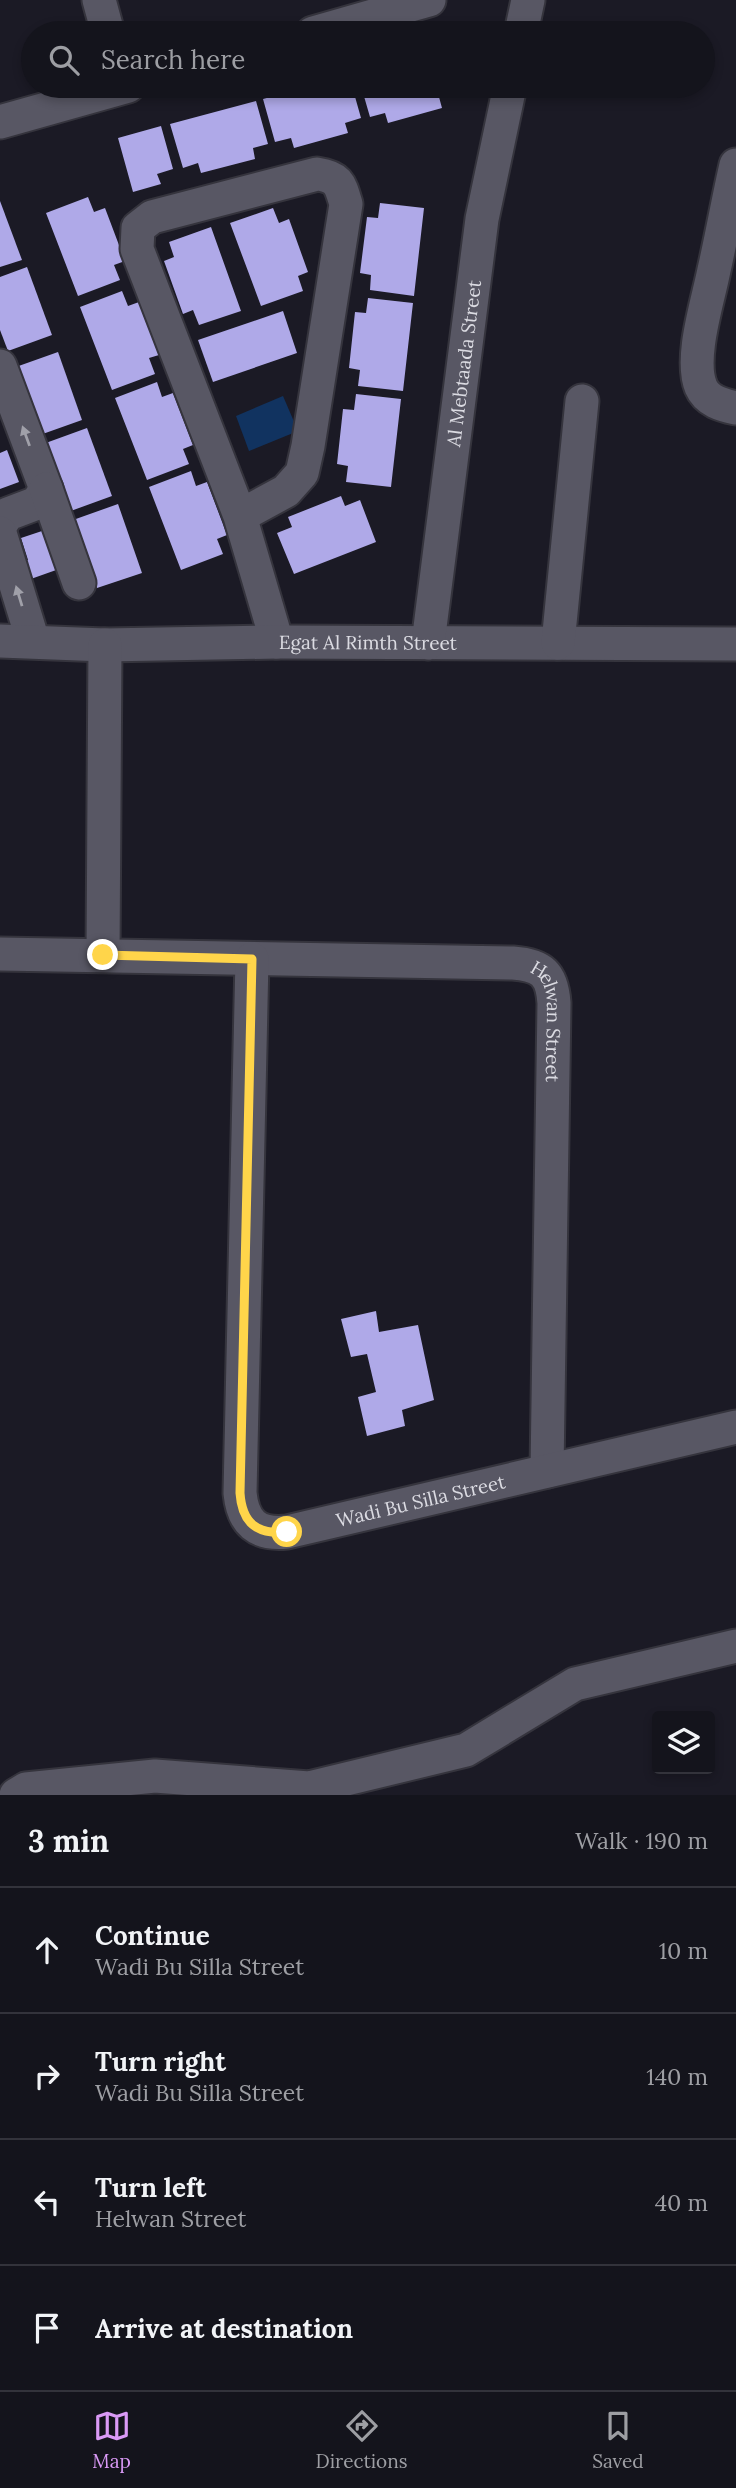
<!DOCTYPE html>
<html lang="en">
<head>
<meta charset="utf-8">
<style>
	:root { --surface:#14141c; --page:#1d1d25; --text:#f1f3f6; --muted:#9d9ea3; --line:#33333b; --accent:#da9af6 }
	body { margin:0; font-family:Lora,serif; background:var(--page); color:var(--text) }
	.controls { position:absolute; right:21px; bottom:21px; display:grid; overflow:hidden; border-radius:7px; box-shadow:0 4px 10px #0003 }
	.controls button { width:63px; height:63px; display:grid; place-items:center; padding:0; border:0; border-bottom:2px solid var(--line); background:var(--surface); color:var(--text); font:35px sans-serif }
	.stop { position:absolute; width:21px; height:21px; margin:-16px; border:5px solid #ffd54a; border-radius:50%; background:#fff }
	.stop.end { background:#ffd54a; border-color:#fff; box-shadow:0 2px 7px #0008 }
	.list { margin:0; padding:0; list-style:none }
	h2 { display:flex; justify-content:space-between; align-items:center; height:91px; margin:0; padding:0 28px; font-size:30px }
	h2 small { font-size:23px; font-weight:400; color:var(--muted) }
	.list li { display:grid; grid-template-columns:46px 1fr auto; gap:21px; align-items:center; box-sizing:border-box; height:126px; padding:0 28px; border-top:2px solid var(--line) }
	.list b { display:block; font-size:26px; white-space:nowrap }
	.list p { margin:0; font-size:23px; white-space:nowrap; color:var(--muted) }
	.list em { font-size:23px; font-style:normal; color:var(--muted) }
	.icon { flex:none; width:38px; height:38px; fill:none; stroke:currentColor; stroke-width:2; stroke-linecap:round; stroke-linejoin:round }
	.map { position:relative; flex:none; width:736px; height:1795px; overflow:hidden }
	.search { position:absolute; background:var(--surface); box-shadow:0 4px 10px #0003; left:21px; right:21px; top:21px; height:77px; display:flex; align-items:center; gap:18px; box-sizing:border-box; padding:0 24px; border-radius:38px; color:var(--muted); font-size:26px }
	.sheet { height:595px; background:var(--surface) }
	nav { display:flex; justify-content:space-around; align-items:center; box-sizing:border-box; height:98px; border-top:2px solid var(--line); background:var(--surface); font-size:19px; color:var(--muted) }
	nav a { display:grid; justify-items:center; gap:4px }
	nav .on { color:var(--accent) }
	.map>svg:first-child { display:block }
</style>
</head>
<body>
<div class="map">
<svg width="736" height="1795" viewBox="0 0 736 1795">
	<rect width="100%" height="100%" fill="#1b1a25"/>
	<polygon fill="#113360" points="283,396 298,431 249,451 236,416"/>
	<g fill="#afa9e8">
		<polygon points="311,86 352,86 361,118 345,123 348,133 294,148 291,138 275,142 263,99"/>
		<polygon points="361,86 453,86 455,93 439,97 442,108 388,123 385,113 370,117"/>
		<polygon points="256,101 268,144 253,148 255,159 201,173 198,163 183,168 170,124"/>
		<polygon points="161,126 173,169 157,174 161,184 133,192 118,138"/>
		<polygon points="88,197 94,212 105,208 125,261 114,265 120,280 78,296 46,213"/>
		<polygon points="0,201 22,260 0,267"/>
		<polygon points="380,203 424,208 414,296 370,290 371,275 360,273 367,217 378,218"/>
		<polygon points="273,208 279,223 289,219 308,272 298,276 303,291 261,306 230,223"/>
		<polygon points="211,227 241,311 199,325 193,310 183,314 164,261 174,257 169,242"/>
		<polygon points="27,267 52,335 8,351 0,330 0,277"/>
		<polygon points="122,291 128,306 139,302 159,355 149,358 155,374 112,390 80,307"/>
		<polygon points="368,298 413,303 403,391 358,386 360,370 349,368 355,312 366,313"/>
		<polygon points="283,311 297,353 213,382 198,340"/>
		<polygon points="58,352 82,420 37,436 13,368"/>
		<polygon points="157,382 162,397 173,393 193,445 183,449 189,464 147,480 115,398"/>
		<polygon points="356,394 401,399 391,487 346,482 348,466 337,464 343,409 354,410"/>
		<polygon points="87,428 112,496 68,512 43,444"/>
		<polygon points="7,450 19,482 0,489 0,453"/>
		<polygon points="191,471 196,486 207,482 227,535 217,539 223,554 181,570 149,487"/>
		<polygon points="341,496 345,506 360,500 376,542 294,574 277,533 292,527 288,517"/>
		<polygon points="118,504 142,573 97,588 73,520"/>
		<polygon points="45,530 59,569 28,580 22,562 28,560 21,538"/>
		<polygon points="376,1311 379,1332 418,1325 434,1400 402,1410 405,1426 367,1436 358,1397 376,1392 367,1354 351,1357 341,1319"/>
	</g>
	<g fill="none" stroke-linecap="round" stroke-linejoin="round">
		<defs>
			<g id="minor">
				<polyline points="99,0 108,33"/>
				<polyline points="313,33 429,0"/>
				<polyline points="521,33 528,0"/>
				<polyline points="0,122 128,86"/>
				<path d="M736 165C728 200 722 235 714 270 708 301 689 358 701 387 707 401 722 405 736 408"/>
				<polyline points="0,366 46,489 37,503 8,514 0,525"/>
				<polyline points="46,489 79,583"/>
				<path d="M240 516 286 491 302 473 308 446 346 204C340 184 339 177 317 174L152 217 138 228 137 249 240 516 277 642"/>
				<polyline points="0,533 33,641"/>
				<path id="s1" d="M0 641 105 645 277 642 736 644"/>
				<path id="s2" d="M428 643 482 219 510 86"/>
				<polyline points="558,643 582,401"/>
				<path id="s3" d="M0 954 513 963C542 965 552 974 554 1003L547 1471"/>
				<polyline points="103,955 105,645"/>
				<path id="s4" d="M252 959 240 1493C243 1523 257 1535 287 1532L736 1427"/>
				<polyline points="16,1795 26,1789 155,1776 309,1788 466,1750 575,1684 736,1646"/>
			</g>
		</defs>
		<use href="#minor" stroke="#35343d" stroke-width="37"/>
		<use href="#minor" stroke="#585764" stroke-width="33"/>
	</g>
	<defs><path id="oneway-solid" d="M-6-.8H1V-3.2L6.5 0L1 3.2V.8H-6Z" transform="scale(1.75)"/></defs>
	<g fill="#a0a0a9">
		<use href="#oneway-solid" transform="translate(26 436) rotate(-110)"/>
		<use href="#oneway-solid" transform="translate(19 596) rotate(-107)"/>
	</g>
	<g fill="none" stroke-linecap="round" stroke-linejoin="round">
		<path stroke="#ffd54a" stroke-width="9" d="M103 955 252 959 240 1493C242 1523 257 1535 287 1532"/>
	</g>
	<g text-anchor="middle" dominant-baseline="central" stroke-width="7" stroke-linejoin="round" paint-order="stroke">
		<g font-size="19" fill="#dbdbe2" stroke="#06060a">
			<text stroke="none"><textPath href="#s2" startOffset="282">Al Mebtaada Street</textPath></text>
			<text stroke="none"><textPath href="#s1" startOffset="368">Egat Al Rimth Street</textPath></text>
			<text stroke="none"><textPath href="#s3" startOffset="595">Helwan Street</textPath></text>
			<text stroke="none"><textPath href="#s4" startOffset="742">Wadi Bu Silla Street</textPath></text>
		</g>
	</g>
</svg>
<div class="controls">
<button><svg class="icon" aria-label="layers" viewBox="0 0 24 24"><path d="M12 4l9 5-9 5-9-5zM3 14l9 5 9-5"/></svg></button>
</div>
<div class="stop" style="left:287px;top:1532px"></div>
<div class="stop end" style="left:103px;top:955px"></div>
<div class="search"><svg class="icon" aria-label="search" viewBox="0 0 24 24"><circle cx="10" cy="10" r="6"/><path d="M15 15l6 6"/></svg>Search here</div>
</div>
<section class="sheet">
<h2>3 min<small>Walk · 190 m</small></h2>
<ul class="list">
<li><svg class="icon" aria-label="ahead" viewBox="0 0 24 24"><path d="M12 20V5M6 11l6-6 6 6"/></svg><div><b>Continue</b><p>Wadi Bu Silla Street</p></div><em>10 m</em></li>
<li><svg class="icon" aria-label="right" viewBox="0 0 24 24"><path d="M7 20v-9h11M14 6l5 5-5 5"/></svg><div><b>Turn right</b><p>Wadi Bu Silla Street</p></div><em>140 m</em></li>
<li><svg class="icon" aria-label="left" viewBox="0 0 24 24"><path d="M17 20v-9H6M10 6l-5 5 5 5"/></svg><div><b>Turn left</b><p>Helwan Street</p></div><em>40 m</em></li>
<li><svg class="icon" aria-label="arrive" viewBox="0 0 24 24"><path d="M6 21V4h12l-3 4 3 4H6"/></svg><div><b>Arrive at destination</b></div></li>
</ul>
</section>
<nav>
<a class="on"><svg class="icon" aria-label="map" viewBox="0 0 24 24"><path d="M3 6l6-2 6 2 6-2v14l-6 2-6-2-6 2zM9 4v14M15 6v14"/></svg>Map</a>
<a><svg class="icon" aria-label="directions" viewBox="0 0 24 24"><path d="M12 3l9 9-9 9-9-9zM9 14v-3h6M13 9l2 2-2 2"/></svg>Directions</a>
<a><svg class="icon" aria-label="saved" viewBox="0 0 24 24"><path d="M7 4h10v16l-5-4-5 4z"/></svg>Saved</a>
</nav>
</body>
</html>
